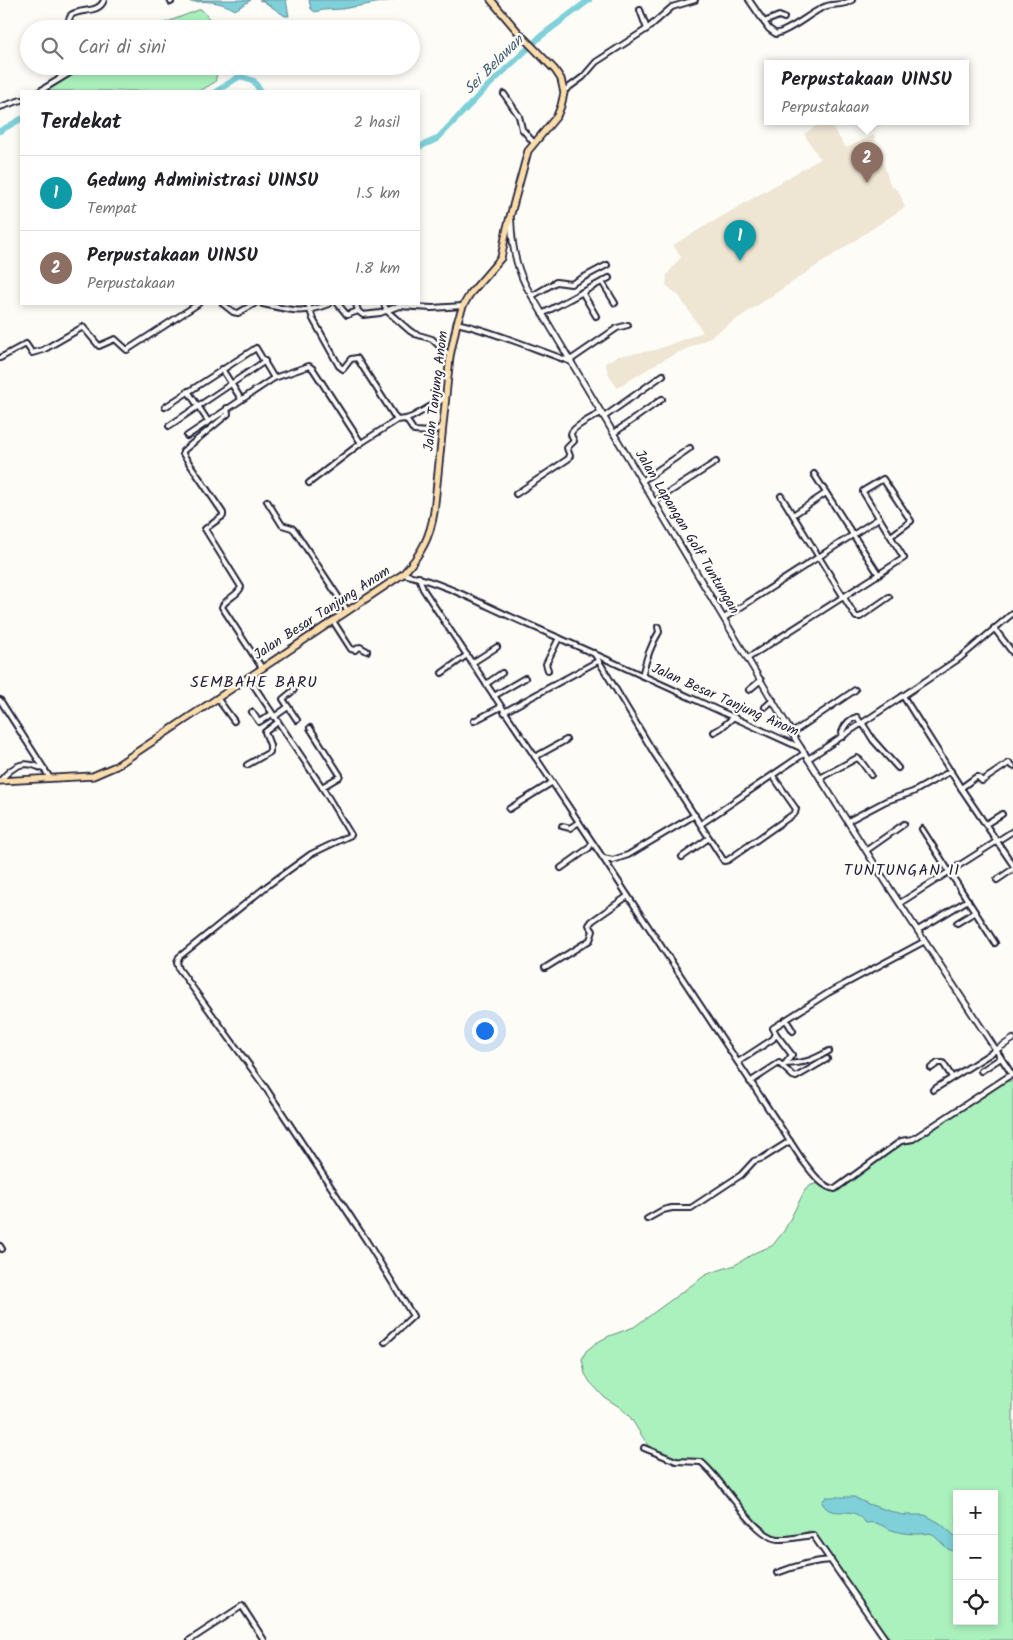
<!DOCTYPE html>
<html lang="id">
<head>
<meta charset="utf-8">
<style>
	:root { --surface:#fff; --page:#f2f2f2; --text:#202124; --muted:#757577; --line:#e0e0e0; --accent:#1f6fb2 }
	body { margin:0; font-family:Kalam,sans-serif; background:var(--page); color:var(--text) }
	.controls { position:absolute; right:15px; bottom:15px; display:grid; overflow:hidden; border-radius:0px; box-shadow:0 2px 8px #0003 }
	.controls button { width:45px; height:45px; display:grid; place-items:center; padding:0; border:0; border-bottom:1px solid var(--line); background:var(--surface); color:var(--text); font:25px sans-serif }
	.you { position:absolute; left:484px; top:1030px; width:18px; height:18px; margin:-12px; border:4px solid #fff; border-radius:50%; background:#1a73e8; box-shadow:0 0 0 8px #1a73e833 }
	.badge { display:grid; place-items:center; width:32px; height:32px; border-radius:50%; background:var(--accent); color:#fff; font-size:16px; font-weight:700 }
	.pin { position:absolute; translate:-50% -41px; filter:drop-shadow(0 1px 2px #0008) }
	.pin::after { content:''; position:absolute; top:26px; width:18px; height:15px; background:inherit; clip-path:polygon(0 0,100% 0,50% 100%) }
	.popup { position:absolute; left:764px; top:60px; width:205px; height:65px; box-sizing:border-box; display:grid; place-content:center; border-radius:0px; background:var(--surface); filter:drop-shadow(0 1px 4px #0005); font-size:16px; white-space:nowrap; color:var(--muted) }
	.popup b { font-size:19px; color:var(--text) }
	.popup::after { content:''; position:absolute; left:50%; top:100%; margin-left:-10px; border:10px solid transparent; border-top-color:var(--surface) }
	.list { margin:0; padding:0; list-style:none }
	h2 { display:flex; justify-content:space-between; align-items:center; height:65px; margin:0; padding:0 20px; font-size:21px }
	h2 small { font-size:16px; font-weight:400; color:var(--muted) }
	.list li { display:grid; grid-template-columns:32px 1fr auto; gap:15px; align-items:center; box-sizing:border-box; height:75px; padding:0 20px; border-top:1px solid var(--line) }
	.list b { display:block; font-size:19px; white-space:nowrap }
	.list p { margin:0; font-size:16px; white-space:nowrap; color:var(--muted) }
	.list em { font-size:16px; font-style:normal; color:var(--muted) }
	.icon { flex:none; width:28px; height:28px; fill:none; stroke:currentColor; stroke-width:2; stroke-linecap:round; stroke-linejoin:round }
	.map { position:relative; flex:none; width:1013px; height:1640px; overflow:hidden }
	.search { position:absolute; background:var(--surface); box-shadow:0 2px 8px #0003; left:20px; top:20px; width:400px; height:55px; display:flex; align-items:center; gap:12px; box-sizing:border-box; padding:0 18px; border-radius:28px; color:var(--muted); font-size:19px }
	.panel { position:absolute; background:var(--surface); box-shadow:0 2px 8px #0003; left:20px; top:90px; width:400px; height:215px; border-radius:0px }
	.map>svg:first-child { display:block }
</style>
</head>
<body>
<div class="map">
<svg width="1013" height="1640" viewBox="0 0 1013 1640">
	<rect width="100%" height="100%" fill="#fdfcf7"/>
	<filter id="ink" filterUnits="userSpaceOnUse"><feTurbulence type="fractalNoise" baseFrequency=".02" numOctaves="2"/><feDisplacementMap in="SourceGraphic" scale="10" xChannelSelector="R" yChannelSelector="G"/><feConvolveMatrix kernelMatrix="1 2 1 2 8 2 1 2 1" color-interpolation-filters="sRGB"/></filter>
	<g filter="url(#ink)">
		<polygon fill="#eee5d3" points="822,122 829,122 846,148 874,135 890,184 899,192 905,207 707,339 661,361 617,388 609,375 605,363 618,356 655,350 703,332 679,296 666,285 667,275 681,257 673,245 820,159 804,134"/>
		<g fill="#abf1bd" stroke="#668a7c" fill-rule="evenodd">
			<polygon points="201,9 218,29 149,29"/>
			<polygon points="83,66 219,66 215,82 200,91 47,91"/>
			<path d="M1007 1081H1013V1640H892L881 1628 813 1532 809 1531 801 1534 774 1537 746 1512 718 1474 704 1460H679L649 1447 630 1417 621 1408 604 1397 590 1382 585 1374 582 1359 586 1351 596 1343 609 1336 634 1327 707 1274 735 1265 756 1252 772 1246 784 1231 805 1190 811 1185 821 1183 830 1191H835L901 1144 912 1143 1000 1083ZM957 1494H994V1621H957Z"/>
		</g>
		<g fill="#7fd0d8" stroke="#5a8a99">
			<path d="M193 0H251L235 10C220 1 207 1 190 2Z"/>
			<polygon points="259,0 286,0 289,16 285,16 263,1"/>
			<polygon points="309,0 393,0 342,9 323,10 315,12 311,9"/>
			<path d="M826 1497H854L868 1504 902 1515H925L940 1523 957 1538 956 1552 948 1549 931 1533C919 1535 907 1534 895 1531 883 1528 880 1521 866 1523 863 1520 859 1516 856 1514 844 1509 828 1517 822 1502Z"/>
		</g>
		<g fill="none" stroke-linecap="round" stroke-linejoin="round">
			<g stroke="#7fd0d8" stroke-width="6">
				<polyline points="217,91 240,76 254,81 260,91"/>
				<polyline points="0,131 21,119"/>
				<polyline points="419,147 437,139 487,87 541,36 589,0"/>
			</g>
			<defs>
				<g id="minor">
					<polyline points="170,0 171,2"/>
					<path d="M749 0 769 29 776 34C793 29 806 16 822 8 832 2 842 7 852 0"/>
					<polyline points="640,10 647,29"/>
					<polyline points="764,22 779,16 784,18"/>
					<path d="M65 29 71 15C81 8 99 14 104 0"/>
					<polyline points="59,79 67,66"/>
					<polyline points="40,91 81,66"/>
					<polyline points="564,91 583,77 596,62 647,29 672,7 695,0"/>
					<polyline points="504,94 519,116 522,129 534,143"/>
					<polyline points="0,107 21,100"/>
					<polyline points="602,282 615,303"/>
					<polyline points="582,292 596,316"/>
					<polyline points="532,296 556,282 571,284 607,265"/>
					<polyline points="223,304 233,312 238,313 254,304"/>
					<path d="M263 304C291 310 301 315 329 304"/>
					<polyline points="308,304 313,319 339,366 343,369 351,359 357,358 397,420"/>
					<polyline points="338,304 347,315 358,311"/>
					<polyline points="356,304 358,311 363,315 380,313 399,306 432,308 463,306"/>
					<polyline points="384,304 387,311 410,331 415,334 432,339 450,356"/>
					<polyline points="542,314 609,278"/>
					<path d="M457 323C495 332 532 348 569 361L617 328 628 325"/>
					<polyline points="0,358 26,344 32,353 43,350 83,327 99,346 115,339 127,350 198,304"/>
					<polyline points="222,369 241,399"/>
					<polyline points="188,391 208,421"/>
					<polyline points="165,407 256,348 274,378"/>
					<path d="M227 408 228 414 183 451V454L223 513V516L205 529 241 587C238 596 226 598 222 607L262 668"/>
					<polyline points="604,417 663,375"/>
					<polyline points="406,419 414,431 431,432 442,427"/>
					<polyline points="169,426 265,361"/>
					<polyline points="614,433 662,399"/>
					<polyline points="187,436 274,378 309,366 313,369 361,443"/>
					<polyline points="814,474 879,575"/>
					<polyline points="642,481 690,448"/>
					<polyline points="309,483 361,443 397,420 406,419 412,417 445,398"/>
					<path d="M516 494 568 459 570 456 567 448 574 441C573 439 571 436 571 434 572 427 595 416 601 413"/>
					<polyline points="781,496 856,617 860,617 889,597"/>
					<polyline points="267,501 282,525 292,528 295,531 347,610"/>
					<polyline points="654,502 716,462"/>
					<polyline points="793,515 826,493"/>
					<path d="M403 574C446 583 487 607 527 624 619 664 710 707 801 748"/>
					<path d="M419 577 423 589 452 633 603 858 803 1161C810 1170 822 1188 835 1189L901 1141 913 1139 1012 1074"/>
					<polyline points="724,618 879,518"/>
					<polyline points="333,621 351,649 355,650 360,647 367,651"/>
					<polyline points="994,628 1013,653"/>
					<polyline points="594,653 654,753 724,861 728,860 795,813 796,809 773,776"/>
					<polyline points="748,658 904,558 863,492 863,491 883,479 911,521 891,536"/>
					<polyline points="472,663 497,647"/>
					<polyline points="548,670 546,664 559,638"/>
					<polyline points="442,673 467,655"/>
					<path d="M642 676C646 660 650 646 659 632L658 627"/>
					<polyline points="248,677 322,787 351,835 311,854 267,886 179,957 177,963 179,969 265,1087 366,1240 413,1316 385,1342"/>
					<polyline points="292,683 294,690 283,699 297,720"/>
					<polyline points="486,684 502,673"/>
					<polyline points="749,690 761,680"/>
					<polyline points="494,696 525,678"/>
					<polyline points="903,696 961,788 1013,865"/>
					<polyline points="217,698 234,721"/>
					<polyline points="0,700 50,778"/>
					<polyline points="765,707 773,700"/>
					<polyline points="252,712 259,722 272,714"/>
					<polyline points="504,712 598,661"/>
					<polyline points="274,717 288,707"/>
					<polyline points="474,721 501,707"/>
					<polyline points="863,724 873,740 898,768"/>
					<polyline points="310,728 340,775 339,777 322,787"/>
					<polyline points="714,732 721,728 734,717"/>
					<polyline points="792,733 855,690"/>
					<path d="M843 737 842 732C845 724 849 719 857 717L862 725"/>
					<polyline points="535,757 566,740"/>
					<polyline points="808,759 960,658 1013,613"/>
					<polyline points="247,765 270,752 270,745 265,732 278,722"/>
					<polyline points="820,778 857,758 860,760 871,775"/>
					<path d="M0 781C14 764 25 759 45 770"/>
					<polyline points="961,788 976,777 978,777 982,781 1009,763 1013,766"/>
					<polyline points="509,809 551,783"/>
					<polyline points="848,821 886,801 913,792 951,771"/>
					<polyline points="701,824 805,753"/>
					<polyline points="986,824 1002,814"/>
					<polyline points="562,826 570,828 579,822"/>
					<polyline points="922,829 995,943"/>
					<polyline points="867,850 904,824"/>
					<polyline points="682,857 709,838"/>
					<polyline points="603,858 613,860 628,855 695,815"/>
					<polyline points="561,868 589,848 592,843"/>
					<polyline points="997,880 1013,869"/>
					<polyline points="900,903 1013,831"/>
					<polyline points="957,923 975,912"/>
					<polyline points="918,930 968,900"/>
					<polyline points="545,968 590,940 593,931 589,925 592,921 628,896"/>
					<polyline points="786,1020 793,1031"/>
					<polyline points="738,1062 773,1039 776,1034"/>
					<polyline points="785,1064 792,1055 776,1034 773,1028 828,993 925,941"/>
					<path d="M785 1064C805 1063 811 1061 829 1051"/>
					<polyline points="931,1068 938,1063 943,1063 952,1077"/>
					<polyline points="981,1071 1001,1058"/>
					<polyline points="750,1082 779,1063 793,1076 796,1077 827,1059"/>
					<polyline points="933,1090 996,1050 1013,1076"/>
					<polyline points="647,1219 663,1210 672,1208 691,1208 741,1175 754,1161 763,1158 790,1141"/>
					<polyline points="0,1246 2,1249"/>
					<path d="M644 1448 676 1461 701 1462C722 1478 753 1536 778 1539 789 1540 802 1536 813 1535L886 1640"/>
					<path d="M777 1573C795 1566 812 1561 831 1560"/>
					<polyline points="190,1640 242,1606 264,1640"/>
				</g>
				<path id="tertiary" d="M511 220C512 244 515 264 526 286L796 740 889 887 996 1050 1013 1039"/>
				<path id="primary" d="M0 781 93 776 116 766 403 574C421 554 430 538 434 512L450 356 457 323 463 306 470 294 501 258 507 228 528 151 557 116 561 106 564 93 561 79 555 70 519 33 491 0"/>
			</defs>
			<use href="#minor" stroke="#22223b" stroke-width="8"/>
			<use href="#tertiary" stroke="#22223b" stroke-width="8"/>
			<use href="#primary" stroke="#22223b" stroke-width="9"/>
			<use href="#minor" stroke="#fdfcf7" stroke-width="4"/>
			<use href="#tertiary" stroke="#fdfcf7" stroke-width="4.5"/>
			<use href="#primary" stroke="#faddab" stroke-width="5.5"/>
		</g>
	</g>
	<g text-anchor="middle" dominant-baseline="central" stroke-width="4.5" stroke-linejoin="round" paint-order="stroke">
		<g font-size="14" fill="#22223b" stroke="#fdfcf7">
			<text transform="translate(436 391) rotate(-83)">Jalan Tanjung Anom</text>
			<text transform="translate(687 532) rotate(59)">Jalan Lapangan Golf Tuntungan</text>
			<text transform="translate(322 613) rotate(-33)">Jalan Besar Tanjung Anom</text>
			<text transform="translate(725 700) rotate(24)">Jalan Besar Tanjung Anom</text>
		</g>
		<g font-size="15" font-style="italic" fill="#435f72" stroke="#fdfcf7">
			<text transform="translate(494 65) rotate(-45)">Sei Belawan</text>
		</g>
		<g font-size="16" letter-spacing="1" fill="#22223b" stroke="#fdfcf7">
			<text x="254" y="682">SEMBAHE BARU</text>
			<text x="902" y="870">TUNTUNGAN II</text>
		</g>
	</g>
</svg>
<div class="controls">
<button>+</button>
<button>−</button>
<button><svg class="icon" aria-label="locate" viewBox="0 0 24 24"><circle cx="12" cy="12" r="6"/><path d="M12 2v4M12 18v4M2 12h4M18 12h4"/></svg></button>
</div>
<div class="you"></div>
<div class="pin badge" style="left:740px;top:261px;background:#0f9aa8">1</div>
<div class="pin badge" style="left:867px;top:183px;background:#8d6e63">2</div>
<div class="popup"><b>Perpustakaan UINSU</b>Perpustakaan</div>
<div class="search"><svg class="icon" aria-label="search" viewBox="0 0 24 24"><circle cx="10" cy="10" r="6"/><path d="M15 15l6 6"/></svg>Cari di sini</div>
<section class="panel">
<h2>Terdekat<small>2 hasil</small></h2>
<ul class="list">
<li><span class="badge" style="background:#0f9aa8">1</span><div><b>Gedung Administrasi UINSU</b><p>Tempat</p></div><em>1.5 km</em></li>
<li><span class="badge" style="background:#8d6e63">2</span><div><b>Perpustakaan UINSU</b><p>Perpustakaan</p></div><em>1.8 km</em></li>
</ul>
</section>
</div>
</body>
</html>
